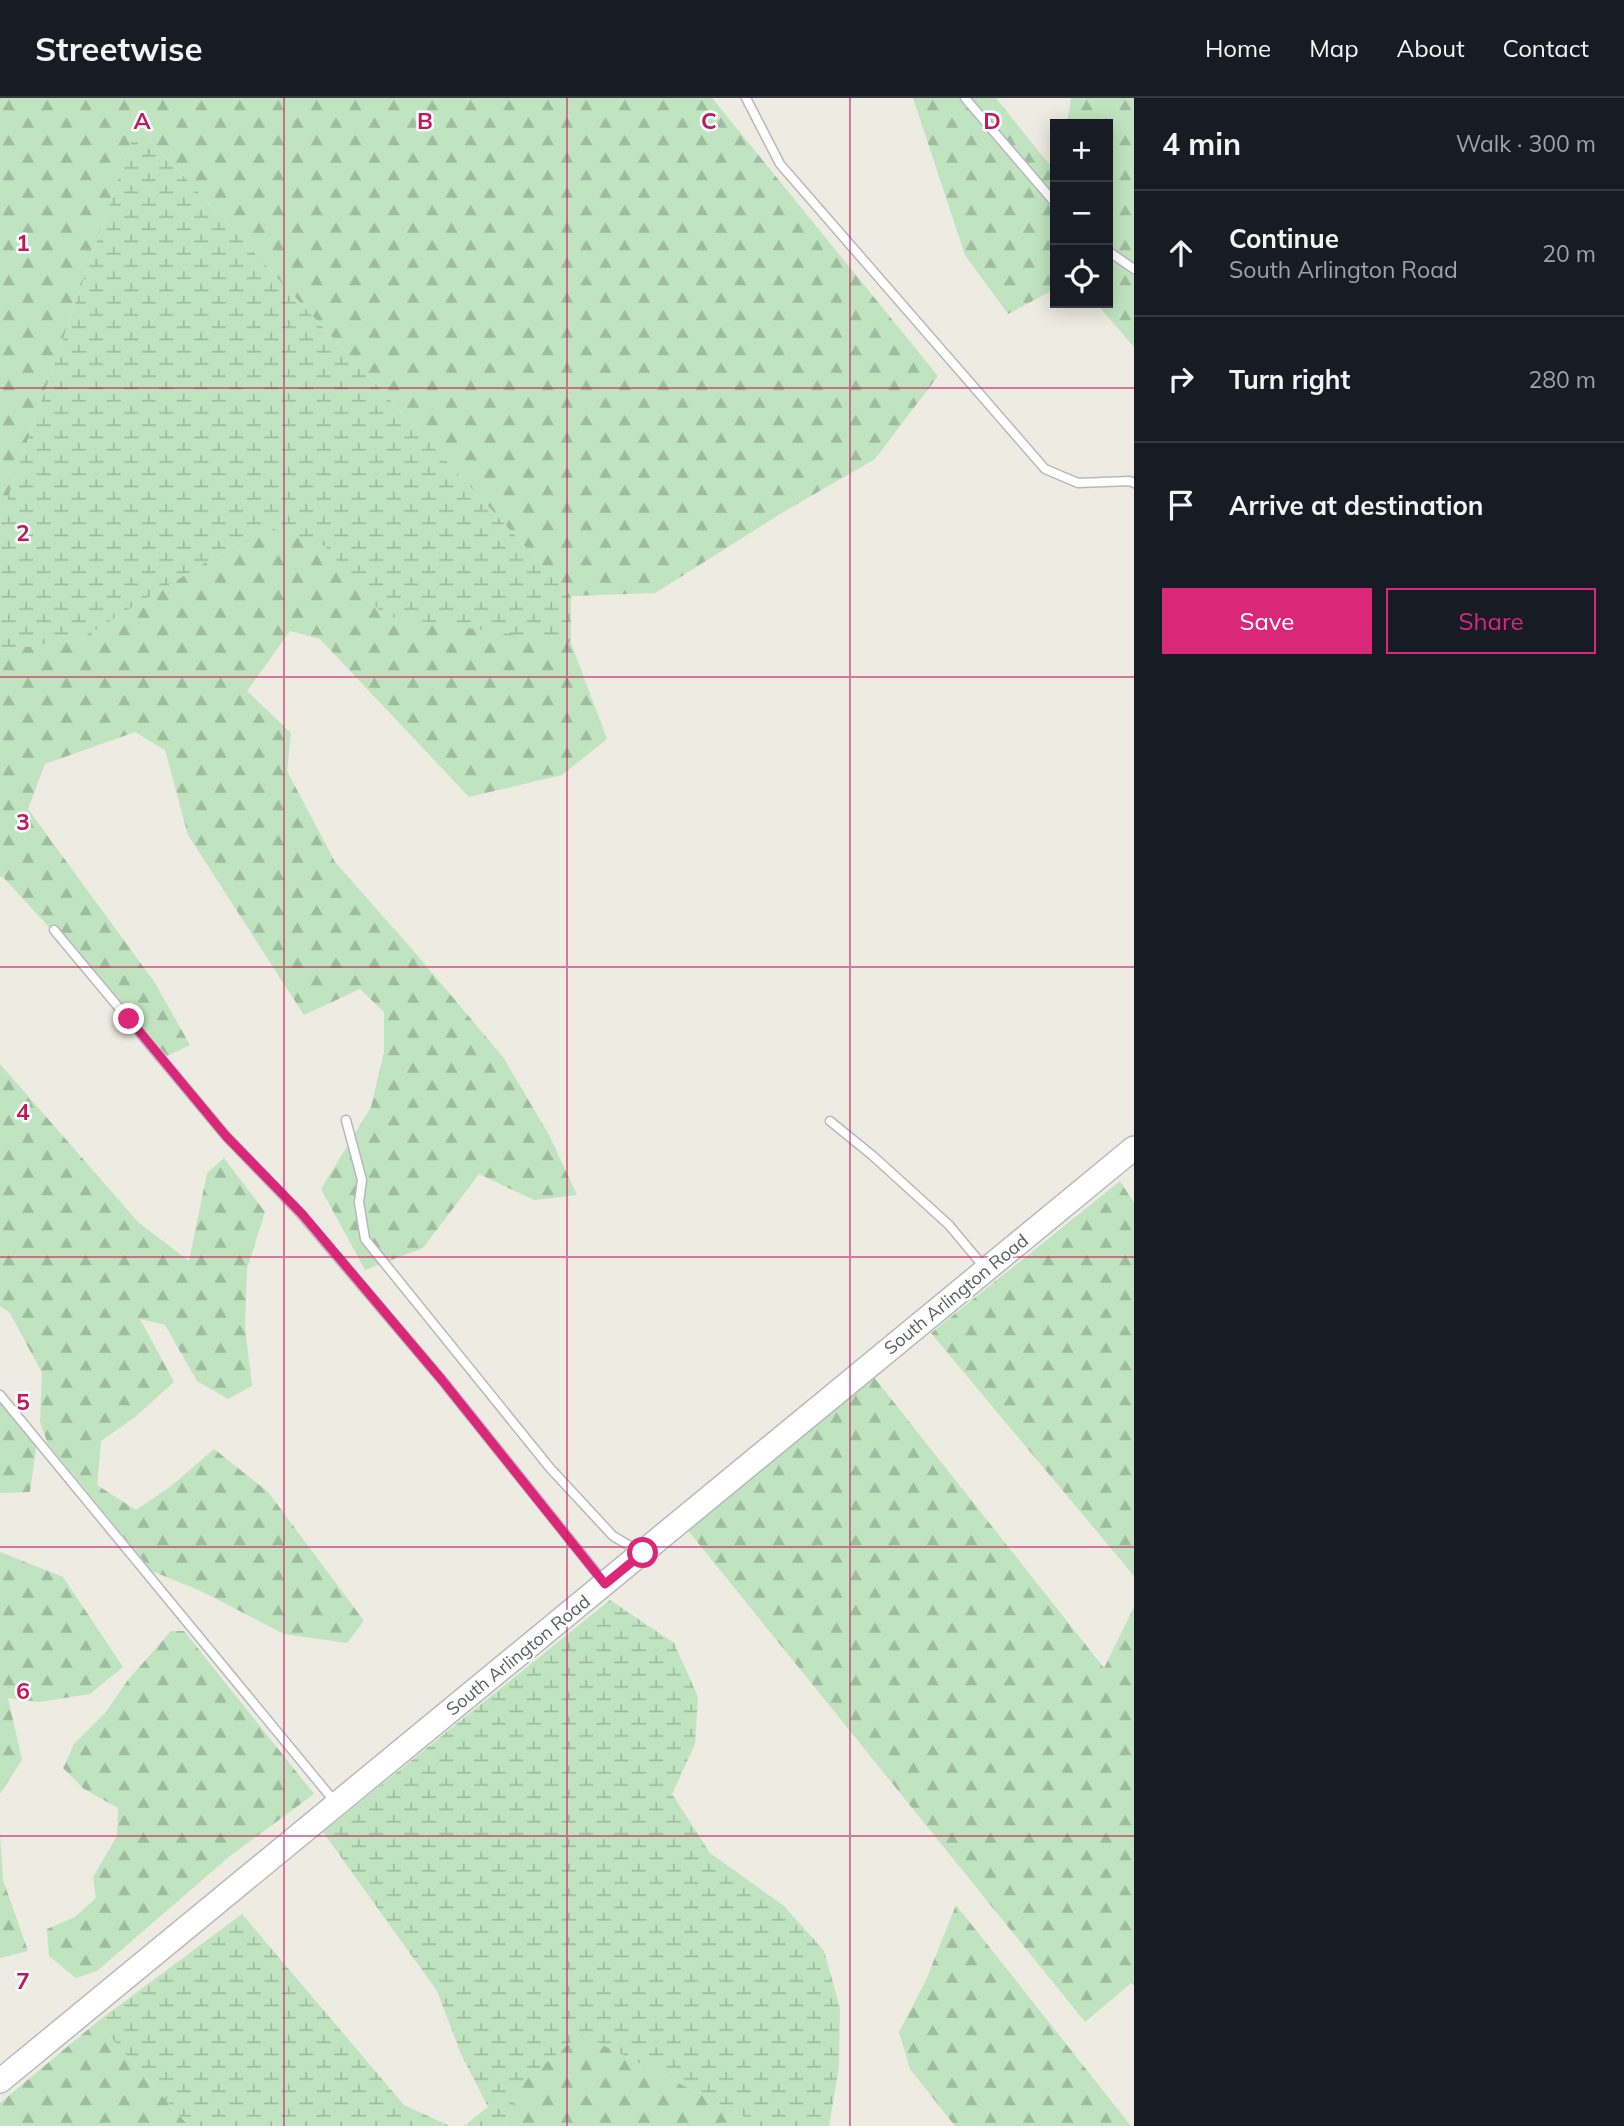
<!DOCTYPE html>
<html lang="en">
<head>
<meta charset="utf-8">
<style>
	:root { --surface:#171b24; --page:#242831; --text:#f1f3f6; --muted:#9ea1a6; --line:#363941; --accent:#db2777 }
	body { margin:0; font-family:Mulish,sans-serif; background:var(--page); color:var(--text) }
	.controls { position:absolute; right:21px; top:21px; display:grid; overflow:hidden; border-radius:0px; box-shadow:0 4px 18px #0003 }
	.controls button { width:63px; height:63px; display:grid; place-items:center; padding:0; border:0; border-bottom:2px solid var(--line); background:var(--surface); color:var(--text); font:35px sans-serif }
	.stop { position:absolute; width:21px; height:21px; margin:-16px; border:5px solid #db2777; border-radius:50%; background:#fff }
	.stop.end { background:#db2777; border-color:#fff; box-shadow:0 2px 7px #0008 }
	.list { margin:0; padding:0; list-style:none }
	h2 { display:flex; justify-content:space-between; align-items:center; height:91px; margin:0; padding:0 28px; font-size:30px }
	h2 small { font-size:23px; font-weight:400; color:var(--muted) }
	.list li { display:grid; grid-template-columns:46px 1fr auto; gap:21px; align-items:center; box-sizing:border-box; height:126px; padding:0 28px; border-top:2px solid var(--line) }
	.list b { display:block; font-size:26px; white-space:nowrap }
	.list p { margin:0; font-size:23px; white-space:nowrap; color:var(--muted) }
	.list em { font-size:23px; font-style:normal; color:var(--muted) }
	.actions { display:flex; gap:14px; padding:21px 28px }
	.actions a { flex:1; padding:16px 0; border:2px solid var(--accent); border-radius:0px; text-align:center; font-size:24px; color:var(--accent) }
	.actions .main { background:var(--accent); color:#fff }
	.icon { flex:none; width:38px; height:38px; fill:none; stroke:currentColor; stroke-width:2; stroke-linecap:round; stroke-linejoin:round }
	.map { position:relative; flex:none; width:1134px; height:2028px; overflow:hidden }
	header { display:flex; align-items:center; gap:42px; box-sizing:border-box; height:98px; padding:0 35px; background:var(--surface); border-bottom:2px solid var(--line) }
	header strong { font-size:33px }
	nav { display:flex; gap:38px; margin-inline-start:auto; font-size:24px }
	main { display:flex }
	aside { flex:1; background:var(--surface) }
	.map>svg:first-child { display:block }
</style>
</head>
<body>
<header>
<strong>Streetwise</strong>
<nav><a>Home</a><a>Map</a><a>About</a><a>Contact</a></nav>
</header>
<main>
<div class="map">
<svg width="1134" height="2028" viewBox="0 0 1134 2028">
	<defs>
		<pattern id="forest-firs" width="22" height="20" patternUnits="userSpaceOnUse" patternTransform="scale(1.75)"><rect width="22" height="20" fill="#c0e4c0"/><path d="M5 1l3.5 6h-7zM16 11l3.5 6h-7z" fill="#9fbc9f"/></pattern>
		<pattern id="wetland-marsh" width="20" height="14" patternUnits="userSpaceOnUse" patternTransform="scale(1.75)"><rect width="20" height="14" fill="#c0e4c0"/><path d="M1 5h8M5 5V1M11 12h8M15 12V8" fill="none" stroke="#9fbc9f"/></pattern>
	</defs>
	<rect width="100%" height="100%" fill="#edebe2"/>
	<g fill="url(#forest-firs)">
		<polygon points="0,0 712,0 938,278 875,361 785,413 655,495 571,498 137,28 7,402 0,414"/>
		<polygon points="913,0 996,0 1043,59 1055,72 1055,191 1008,216 965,157"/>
		<polygon points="1071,0 1134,0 1134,249 1096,205 1108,205 1108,26 1067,26"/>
		<polygon points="265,428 325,447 384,518 568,537 607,641 562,677 469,699 320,541 290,533 247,593 291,635 287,673 335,764 417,857 503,959 549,1037 577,1097 534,1102 479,1076 423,1150 365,1172 321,1091 371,1009 384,954 384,914 360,891 304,917 188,737 165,652 135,634 45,666 28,711 155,885 190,947 167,958 3,779 0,779 0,553 82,540"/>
		<polygon points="0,966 138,1124 189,1163 207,1075 224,1060 265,1114 247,1171 245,1229 252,1288 228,1301 197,1283 165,1227 140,1221 174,1284 135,1319 101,1343 97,1387 136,1412 170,1389 214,1351 268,1394 364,1523 347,1545 284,1536 201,1493 152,1473 48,1346 40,1324 42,1275 10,1215 0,1208"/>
		<polygon points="1120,1083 1134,1105 1134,1478 931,1235"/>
		<polygon points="873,1278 1104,1570 1134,1509 1134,1887 1131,1885 1085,1924 686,1430"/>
		<polygon points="0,1292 38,1336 30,1394 0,1395"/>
		<polygon points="0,1454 63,1479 123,1569 90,1596 39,1604 8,1600 22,1662 0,1696"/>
		<polygon points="171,1533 184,1533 314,1696 230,1758 97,1873 76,1880 49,1858 47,1831 75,1819 96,1800 93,1779 117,1738 118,1710 84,1691 63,1670 74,1646 105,1615 128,1582"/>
		<polygon points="0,1734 3,1782 28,1853 0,1860"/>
		<polygon points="956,1807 1131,2028 955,2028 910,1971 899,1934 926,1882"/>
		<polygon points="97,1924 189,2028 0,2028 0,2005"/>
		<polygon points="581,1936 742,2017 752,2028 504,2028 521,1985"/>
	</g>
	<g fill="url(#wetland-marsh)">
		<polygon points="137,28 571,498 571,545 384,518 325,448 265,428 82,540 0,553 0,414 7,402"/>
		<polygon points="610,1502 674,1545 698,1599 695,1646 672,1696 710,1755 784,1808 824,1853 840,1910 839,1969 829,2028 752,2028 742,2017 581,1936 521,1985 504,2028 464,2028 488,2009 461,1956 437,1893 323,1734"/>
		<polygon points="242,1816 404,2007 450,2028 189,2028 97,1924"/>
	</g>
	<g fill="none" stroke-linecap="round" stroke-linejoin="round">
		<defs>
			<g id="lane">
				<polyline points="746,0 780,66 1045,371 1078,385 1130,383 1134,385"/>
				<polyline points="965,0 1055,105"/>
				<polyline points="1108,153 1134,171"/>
				<polyline points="54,832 226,1038 301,1116 442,1282 603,1483"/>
				<polyline points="346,1022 362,1082 359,1104 365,1141 550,1370 613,1438 640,1454"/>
				<polyline points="830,1023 873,1058 949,1127 984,1169"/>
				<polyline points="0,1297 335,1704"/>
			</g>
			<polyline id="secondary" points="0,1983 1134,1050"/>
		</defs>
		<use href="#lane" stroke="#b5b8bc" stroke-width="11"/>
		<use href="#secondary" stroke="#b6b9be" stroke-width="26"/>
		<use href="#lane" stroke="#fff" stroke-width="8"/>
		<use href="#secondary" stroke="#fff" stroke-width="23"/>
	</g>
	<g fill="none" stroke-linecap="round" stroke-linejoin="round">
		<polyline stroke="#db2777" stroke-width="9" points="129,921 226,1038 302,1116 442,1282 605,1486 643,1455"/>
	</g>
	<path fill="none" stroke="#c2185b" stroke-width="2" stroke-opacity="0.55" d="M284 0V2028M567 0V2028M850 0V2028M0 290H1134M0 579H1134M0 869H1134M0 1159H1134M0 1449H1134M0 1738H1134"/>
	<g text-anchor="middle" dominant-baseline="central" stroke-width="5" stroke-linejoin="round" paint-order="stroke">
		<g font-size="18" fill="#5b5e62" stroke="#fff">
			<text transform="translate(956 1196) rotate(-39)">South Arlington Road</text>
			<text transform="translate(518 1557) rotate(-39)">South Arlington Road</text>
		</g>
	</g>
	<g font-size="23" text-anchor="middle" font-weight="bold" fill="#c2185b" stroke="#fff" stroke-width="5" stroke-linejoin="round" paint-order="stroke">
		<text x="142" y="31">A</text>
		<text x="425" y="31">B</text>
		<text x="709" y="31">C</text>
		<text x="992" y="31">D</text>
		<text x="23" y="153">1</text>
		<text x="23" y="443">2</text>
		<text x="23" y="732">3</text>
		<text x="23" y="1022">4</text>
		<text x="23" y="1312">5</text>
		<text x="23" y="1601">6</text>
		<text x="23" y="1891">7</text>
	</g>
</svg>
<div class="controls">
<button>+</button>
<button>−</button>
<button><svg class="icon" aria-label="locate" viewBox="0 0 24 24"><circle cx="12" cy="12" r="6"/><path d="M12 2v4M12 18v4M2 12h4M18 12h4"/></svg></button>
</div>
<div class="stop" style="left:643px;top:1455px"></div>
<div class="stop end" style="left:129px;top:921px"></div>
</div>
<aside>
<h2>4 min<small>Walk · 300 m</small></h2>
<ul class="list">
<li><svg class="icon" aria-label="ahead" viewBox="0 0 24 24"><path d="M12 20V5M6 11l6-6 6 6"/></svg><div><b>Continue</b><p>South Arlington Road</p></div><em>20 m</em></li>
<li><svg class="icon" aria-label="right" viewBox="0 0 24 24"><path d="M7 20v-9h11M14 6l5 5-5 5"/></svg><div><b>Turn right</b></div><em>280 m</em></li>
<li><svg class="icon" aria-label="arrive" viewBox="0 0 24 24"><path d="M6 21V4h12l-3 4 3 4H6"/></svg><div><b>Arrive at destination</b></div></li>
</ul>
<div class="actions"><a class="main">Save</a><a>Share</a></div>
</aside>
</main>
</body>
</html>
